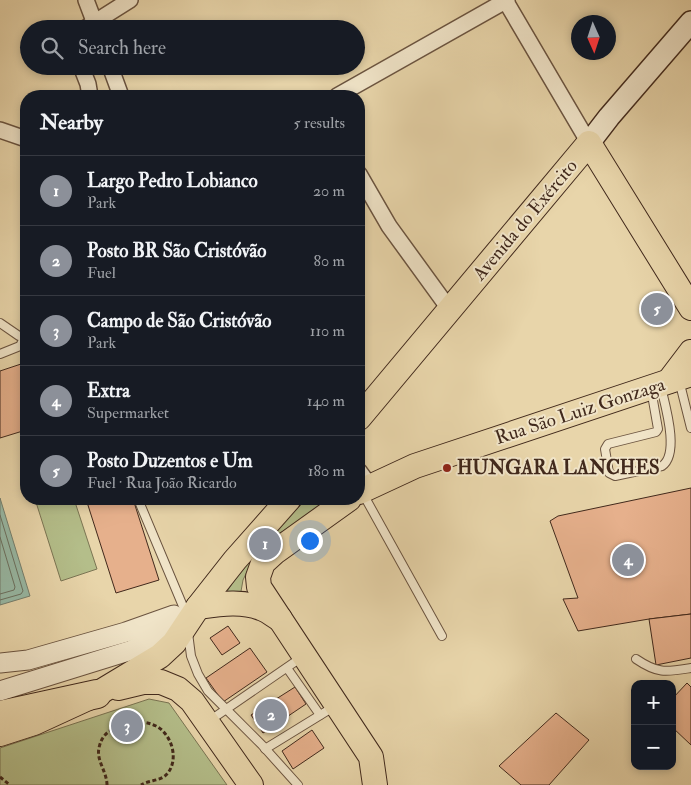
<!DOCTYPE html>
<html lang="en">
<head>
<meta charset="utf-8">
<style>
	:root { --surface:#171b24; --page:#20242c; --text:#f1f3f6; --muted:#9ea1a6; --line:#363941; --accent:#8c9099 }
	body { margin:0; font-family:"IM FELL Double Pica",serif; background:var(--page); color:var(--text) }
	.controls { position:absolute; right:15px; bottom:15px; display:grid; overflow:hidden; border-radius:10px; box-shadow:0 2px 8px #0003 }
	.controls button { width:45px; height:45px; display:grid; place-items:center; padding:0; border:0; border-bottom:1px solid var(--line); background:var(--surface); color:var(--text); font:25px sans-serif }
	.compass { position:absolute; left:571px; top:15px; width:45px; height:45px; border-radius:50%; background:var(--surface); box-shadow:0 2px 8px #0003; rotate:177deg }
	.you { position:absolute; left:309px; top:540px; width:18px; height:18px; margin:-12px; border:4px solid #fff; border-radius:50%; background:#1a73e8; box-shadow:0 0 0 8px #1a73e833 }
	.badge { display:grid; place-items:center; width:32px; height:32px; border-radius:50%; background:var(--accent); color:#fff; font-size:16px; font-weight:700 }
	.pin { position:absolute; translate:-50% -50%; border:2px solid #fff; box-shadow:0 1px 5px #0006 }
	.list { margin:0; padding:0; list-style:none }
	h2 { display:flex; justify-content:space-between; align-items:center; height:65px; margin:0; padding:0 20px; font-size:21px }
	h2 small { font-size:16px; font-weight:400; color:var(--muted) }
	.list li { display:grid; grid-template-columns:32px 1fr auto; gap:15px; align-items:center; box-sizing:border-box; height:70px; padding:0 20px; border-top:1px solid var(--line) }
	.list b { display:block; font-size:19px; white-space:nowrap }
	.list p { margin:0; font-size:16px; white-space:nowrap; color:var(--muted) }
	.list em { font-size:16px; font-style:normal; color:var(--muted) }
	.icon { flex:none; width:28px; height:28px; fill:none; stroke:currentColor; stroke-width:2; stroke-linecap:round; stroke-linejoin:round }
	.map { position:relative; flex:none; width:691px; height:785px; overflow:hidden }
	.search { position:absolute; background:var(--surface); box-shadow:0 2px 8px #0003; left:20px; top:20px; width:345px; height:55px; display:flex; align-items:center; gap:12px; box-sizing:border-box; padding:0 18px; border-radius:28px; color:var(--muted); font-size:19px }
	.panel { position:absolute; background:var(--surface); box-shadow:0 2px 8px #0003; left:20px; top:90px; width:345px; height:415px; border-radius:20px }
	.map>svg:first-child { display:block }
</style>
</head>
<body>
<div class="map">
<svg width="691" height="785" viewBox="0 0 691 785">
	<rect width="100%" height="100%" fill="#e8d5aa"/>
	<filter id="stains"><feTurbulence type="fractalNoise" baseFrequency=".004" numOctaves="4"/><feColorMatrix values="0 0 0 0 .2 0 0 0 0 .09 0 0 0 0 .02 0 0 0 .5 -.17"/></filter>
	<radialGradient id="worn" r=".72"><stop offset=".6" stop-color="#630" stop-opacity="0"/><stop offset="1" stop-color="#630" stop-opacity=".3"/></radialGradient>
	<g fill="#b4be8a" stroke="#7a7453">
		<polygon points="35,499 74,499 97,569 61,581"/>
		<polygon points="307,499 332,499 311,515 280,533 254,557 243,580 240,597 224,596 251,555"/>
		<polygon points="149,699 169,703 227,785 0,785 0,748"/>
	</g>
	<polygon fill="#98b9a5" stroke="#757f6e" points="0,498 30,596 0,605"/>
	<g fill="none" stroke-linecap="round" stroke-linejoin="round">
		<g stroke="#6c7160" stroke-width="1">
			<polyline points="0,515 23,591 21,594 0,600"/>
			<polyline points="0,537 15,587 14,590 0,594"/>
		</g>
	</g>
	<g fill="#e6b08c" stroke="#41291c">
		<polygon points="24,363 26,371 26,430 0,438 0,371"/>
		<polygon points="691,488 691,614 649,619 578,631 563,599 578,598 550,521 558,516"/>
		<polygon points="86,499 133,499 159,580 116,593"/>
		<polygon points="691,614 691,658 656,665 649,619"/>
		<polygon points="228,626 240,643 222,655 210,638"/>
		<polygon points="250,648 267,672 223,702 206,678"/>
		<polygon points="687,683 691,687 691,745 672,727 672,699"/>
		<polygon points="295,687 306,704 263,733 251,715"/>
		<polygon points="556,713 589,740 549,785 521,785 499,766"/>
		<polygon points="312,730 324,748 293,769 282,751"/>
	</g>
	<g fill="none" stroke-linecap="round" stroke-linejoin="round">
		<defs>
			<g id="service">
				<polyline points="0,323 19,336 26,336"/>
				<polyline points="0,354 20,346 25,336"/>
				<polyline points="679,380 691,428"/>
				<path d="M651 389 658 429 656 432 608 444 605 449 609 473 615 476 662 466C680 454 665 405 661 387"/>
				<polyline points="362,492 442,636"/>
				<polyline points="138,499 185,611"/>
				<polyline points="188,633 191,656 198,674 208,691 262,745 298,785"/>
				<path d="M636 659C658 674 666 672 691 668"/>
				<polyline points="287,668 320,715"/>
				<polyline points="209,721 302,657"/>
				<polyline points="265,749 335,706"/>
			</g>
			<g id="minor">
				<polyline points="86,0 97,29"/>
				<polyline points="505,0 589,143"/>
				<polyline points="84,29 130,0"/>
				<polyline points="81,66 88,84 90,96"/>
				<polyline points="110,66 121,96"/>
				<polyline points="337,96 507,0"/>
				<polyline points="0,130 26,139"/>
				<polyline points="359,174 389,226 450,310"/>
				<polyline points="359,471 370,486"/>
			</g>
			<g id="tertiary">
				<polyline points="0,663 28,660 126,632 174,615"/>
				<polyline points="0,691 132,650 149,641 191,612"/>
			</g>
			<polyline id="secondary" points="589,143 609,117 691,22"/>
			<g id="primary">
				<polyline points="669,381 691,352"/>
				<polyline points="359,418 589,143 691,308"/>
				<polyline points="359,492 415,466 691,374"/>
				<polyline points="349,499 275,552 263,563 258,577 259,587 371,757 375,785"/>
				<path d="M198 607C219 604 243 600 263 609 269 611 274 616 280 619"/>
				<polyline points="118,688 143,682 161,682 178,689 192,701 251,785"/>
				<polyline points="0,734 34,723 97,694 160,656 174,643 198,607 235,560 289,499"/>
			</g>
			<polyline id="motorway" points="0,715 97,694"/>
		</defs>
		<use href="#service" stroke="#6b5440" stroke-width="10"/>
		<use href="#minor" stroke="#6b5440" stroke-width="18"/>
		<use href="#tertiary" stroke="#6b5440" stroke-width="21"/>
		<use href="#secondary" stroke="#41291c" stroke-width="24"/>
		<use href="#primary" stroke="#41291c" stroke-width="26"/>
		<use href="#motorway" stroke="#41291c" stroke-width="30"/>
		<g stroke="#41291c" stroke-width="3" stroke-dasharray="4 2.5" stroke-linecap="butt">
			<polyline points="0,777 10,785"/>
			<path d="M107 785C107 772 96 760 99 748 101 738 106 732 115 728 128 722 142 719 156 726 172 734 180 761 166 775 160 781 149 780 141 785"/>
		</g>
		<use href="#service" stroke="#f0e4c8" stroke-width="8"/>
		<use href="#minor" stroke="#f0e4c8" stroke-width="15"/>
		<use href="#tertiary" stroke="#f0e4c8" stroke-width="19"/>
		<use href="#secondary" stroke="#f0e4c8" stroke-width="21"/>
		<use href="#primary" stroke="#e8d5aa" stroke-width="24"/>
		<use href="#motorway" stroke="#e8d5aa" stroke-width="28"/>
	</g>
	<circle fill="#8f2418" stroke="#f0e4c8" stroke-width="2" cx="447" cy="468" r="5"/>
	<g text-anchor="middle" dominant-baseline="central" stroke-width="4" stroke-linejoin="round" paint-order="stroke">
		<g font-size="19" fill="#41291c" stroke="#f0e4c8">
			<text transform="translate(525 220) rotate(-50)">Avenida do Exército</text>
			<text transform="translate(580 411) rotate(-18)">Rua São Luiz Gonzaga</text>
		</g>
		<g font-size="19" font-weight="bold" fill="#41291c" stroke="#f0e4c8" text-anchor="start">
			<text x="457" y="468">HUNGARA LANCHES</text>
		</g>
	</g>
	<rect width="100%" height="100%" filter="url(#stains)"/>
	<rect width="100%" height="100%" fill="url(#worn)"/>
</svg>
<div class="controls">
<button>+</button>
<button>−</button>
</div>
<svg class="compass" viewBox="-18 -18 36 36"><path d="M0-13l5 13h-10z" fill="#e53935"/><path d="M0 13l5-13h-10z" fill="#9ea1a6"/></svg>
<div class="you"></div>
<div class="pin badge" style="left:265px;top:544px">1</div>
<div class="pin badge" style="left:271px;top:715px">2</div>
<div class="pin badge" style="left:127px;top:726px">3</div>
<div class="pin badge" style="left:628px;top:560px">4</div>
<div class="pin badge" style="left:657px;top:309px">5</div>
<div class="search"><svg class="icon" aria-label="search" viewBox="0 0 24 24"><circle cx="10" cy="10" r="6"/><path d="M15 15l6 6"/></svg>Search here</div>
<section class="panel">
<h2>Nearby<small>5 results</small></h2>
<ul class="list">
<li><span class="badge">1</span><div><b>Largo Pedro Lobianco</b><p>Park</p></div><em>20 m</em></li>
<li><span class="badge">2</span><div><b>Posto BR São Cristóvão</b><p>Fuel</p></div><em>80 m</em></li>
<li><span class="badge">3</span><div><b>Campo de São Cristóvão</b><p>Park</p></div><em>110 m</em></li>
<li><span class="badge">4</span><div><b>Extra</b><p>Supermarket</p></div><em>140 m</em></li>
<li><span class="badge">5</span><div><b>Posto Duzentos e Um</b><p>Fuel · Rua João Ricardo</p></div><em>180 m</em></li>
</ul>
</section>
</div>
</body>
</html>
